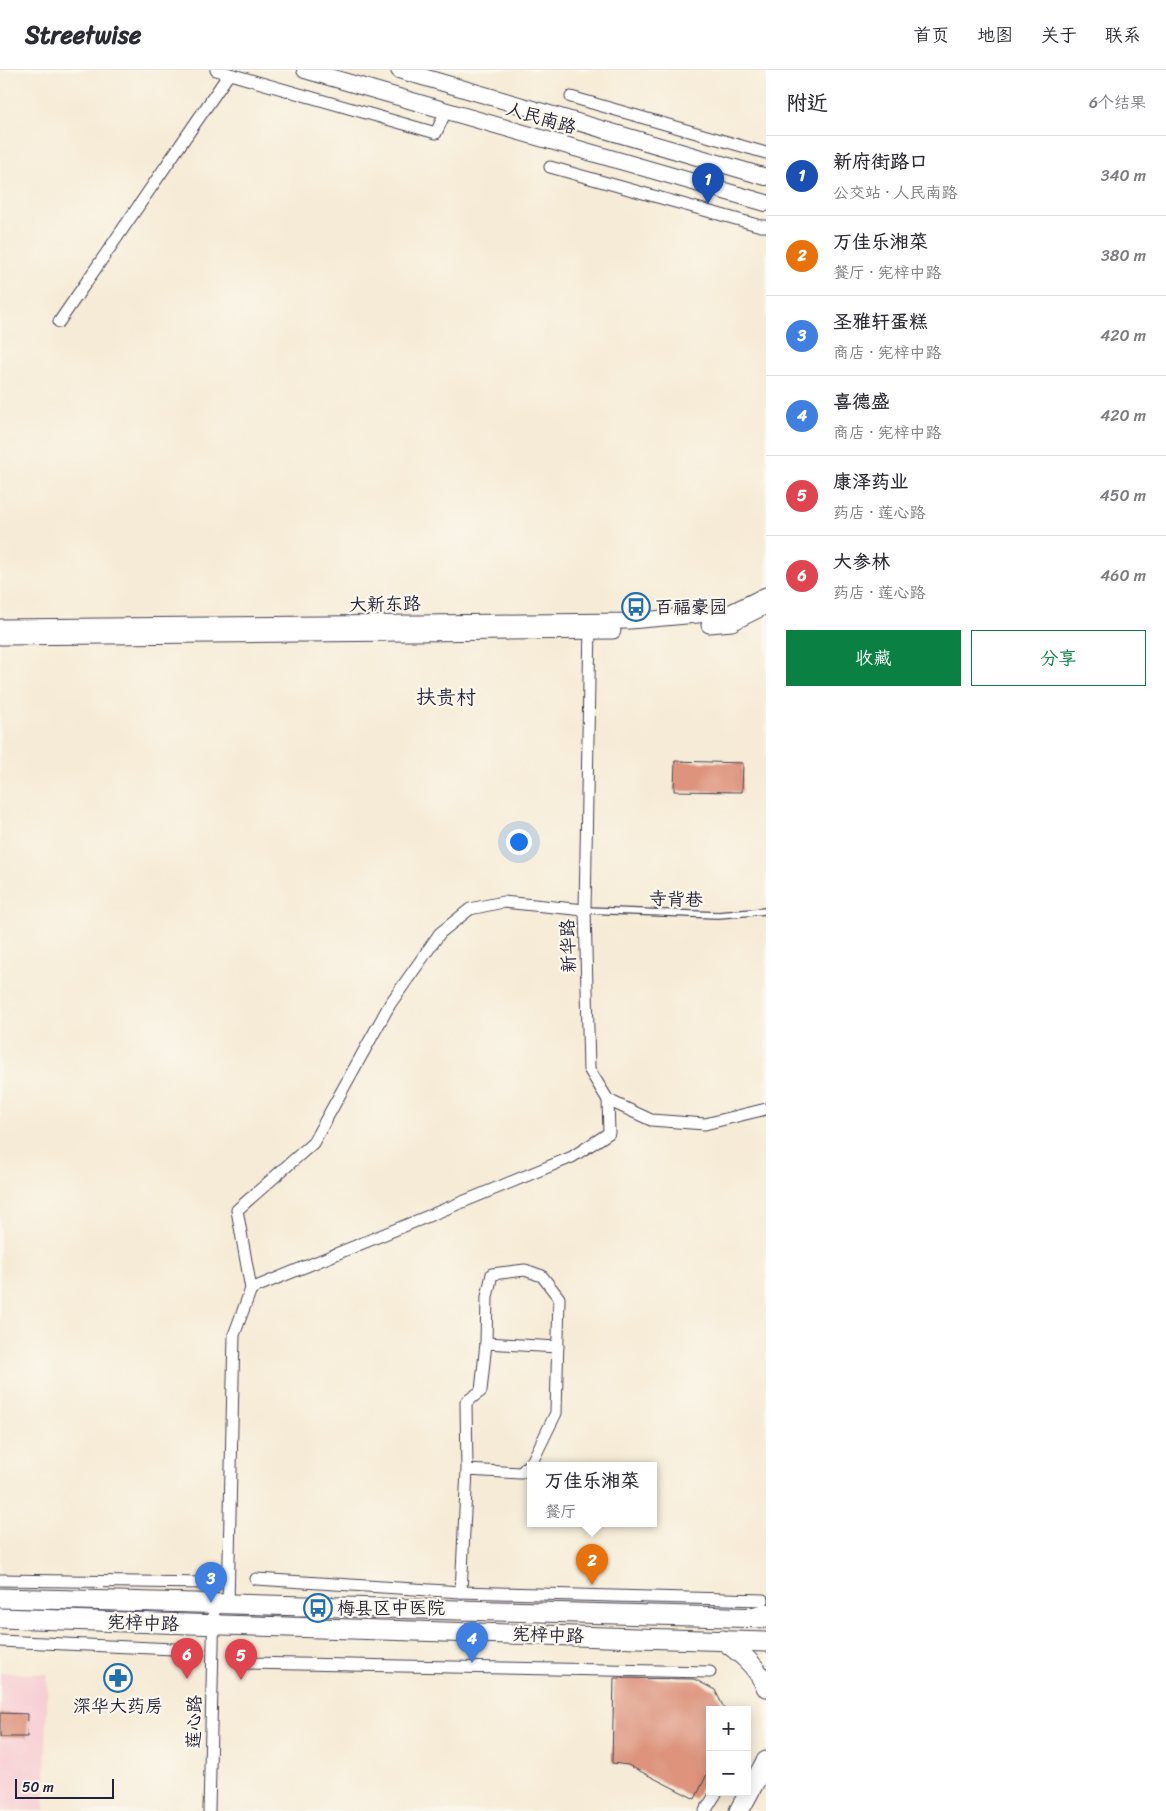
<!DOCTYPE html>
<html lang="zh">
<head>
<meta charset="utf-8">
<style>
	:root { --surface:#fff; --page:#f7f7f7; --text:#2b2b33; --muted:#7c7c81; --line:#e1e1e2; --accent:#0b8043 }
	body { margin:0; font-family:Sriracha,"LXGW WenKai TC",sans-serif; background:var(--page); color:var(--text) }
	.controls { position:absolute; right:15px; bottom:15px; display:grid; overflow:hidden; border-radius:0px; box-shadow:0 2px 12px #0003 }
	.controls button { width:45px; height:45px; display:grid; place-items:center; padding:0; border:0; border-bottom:1px solid var(--line); background:var(--surface); color:var(--text); font:25px sans-serif }
	.scale { position:absolute; left:15px; bottom:12px; width:99px; box-sizing:border-box; padding-left:5px; border:2px solid #22223b; border-top:0; font-size:14px; line-height:18px; white-space:nowrap; color:#22223b; -webkit-text-stroke:4px #fbf7ec; paint-order:stroke }
	.you { position:absolute; left:518px; top:771px; width:18px; height:18px; margin:-12px; border:4px solid #fff; border-radius:50%; background:#1a73e8; box-shadow:0 0 0 8px #1a73e833 }
	.badge { display:grid; place-items:center; width:32px; height:32px; border-radius:50%; background:var(--accent); color:#fff; font-size:16px; font-weight:700 }
	.pin { position:absolute; translate:-50% -41px; filter:drop-shadow(0 1px 2px #0008) }
	.pin::after { content:''; position:absolute; top:26px; width:18px; height:15px; background:inherit; clip-path:polygon(0 0,100% 0,50% 100%) }
	.popup { position:absolute; left:527px; top:1392px; width:130px; height:65px; box-sizing:border-box; display:grid; place-content:center; border-radius:0px; background:var(--surface); filter:drop-shadow(0 1px 4px #0005); font-size:16px; white-space:nowrap; color:var(--muted) }
	.popup b { font-size:19px; color:var(--text) }
	.popup::after { content:''; position:absolute; left:50%; top:100%; margin-left:-10px; border:10px solid transparent; border-top-color:var(--surface) }
	.list { margin:0; padding:0; list-style:none }
	h2 { display:flex; justify-content:space-between; align-items:center; height:65px; margin:0; padding:0 20px; font-size:21px }
	h2 small { font-size:16px; font-weight:400; color:var(--muted) }
	.list li { display:grid; grid-template-columns:32px 1fr auto; gap:15px; align-items:center; box-sizing:border-box; height:80px; padding:0 20px; border-top:1px solid var(--line) }
	.list b { display:block; font-size:19px; white-space:nowrap }
	.list p { margin:0; font-size:16px; white-space:nowrap; color:var(--muted) }
	.list em { font-size:16px; font-style:normal; color:var(--muted) }
	.actions { display:flex; gap:10px; padding:15px 20px }
	.actions a { flex:1; padding:11px 0; border:1px solid var(--accent); border-radius:0px; text-align:center; font-size:18px; color:var(--accent) }
	.actions .main { background:var(--accent); color:#fff }
	.map { position:relative; flex:none; width:766px; height:1741px; overflow:hidden }
	header { display:flex; align-items:center; gap:30px; box-sizing:border-box; height:70px; padding:0 25px; background:var(--surface); border-bottom:1px solid var(--line) }
	header strong { font-size:24px }
	nav { display:flex; gap:28px; margin-inline-start:auto; font-size:18px }
	main { display:flex }
	aside { flex:1; background:var(--surface) }
	.map>svg:first-child { display:block }
</style>
</head>
<body>
<header>
<strong>Streetwise</strong>
<nav><a>首页</a><a>地图</a><a>关于</a><a>联系</a></nav>
</header>
<main>
<div class="map">
<svg width="766" height="1741" viewBox="0 0 766 1741">
	<rect width="100%" height="100%" fill="#fbf7ec"/>
	<filter id="ink" filterUnits="userSpaceOnUse"><feTurbulence type="fractalNoise" baseFrequency=".02" numOctaves="2"/><feDisplacementMap in="SourceGraphic" scale="10" xChannelSelector="R" yChannelSelector="G"/><feConvolveMatrix kernelMatrix="1 2 1 2 8 2 1 2 1" color-interpolation-filters="sRGB"/></filter>
	<filter id="wash" filterUnits="userSpaceOnUse"><feTurbulence type="fractalNoise" baseFrequency=".0096" numOctaves="4" result="noise"/><feDisplacementMap in="SourceGraphic" scale="20" xChannelSelector="R" yChannelSelector="G"/><feGaussianBlur stdDeviation="1.12" result="paint"/><feColorMatrix in="noise" values="0 0 0 0 0 0 0 0 0 0 0 0 0 0 0 0 0 1.4 0 .05"/><feComposite in="paint" operator="in"/></filter>
	<g filter="url(#wash)">
		<rect width="100%" height="100%" fill="#f6ebd6"/>
		<polygon fill="#f7cfd4" points="0,1603 48,1604 44,1741 0,1741"/>
		<g id="blocks">
			<g fill="#dd937b">
				<polygon points="675,691 743,693 742,722 674,721"/>
				<polygon points="614,1608 694,1609 715,1620 725,1640 710,1640 710,1698 695,1729 628,1695 612,1693"/>
				<polygon points="0,1643 28,1644 27,1667 0,1667"/>
			</g>
		</g>
	</g>
	<g filter="url(#ink)">
		<use href="#blocks" fill-opacity="0" stroke="#424052" stroke-width="1"/>
		<g fill="none" stroke-linecap="round" stroke-linejoin="round">
			<defs>
				<polyline id="service" points="585,840 718,845 766,841"/>
				<g id="minor">
					<polyline points="216,0 436,63 446,41"/>
					<polyline points="571,27 766,83"/>
					<polyline points="550,97 761,156 766,156"/>
					<polyline points="59,252 229,4"/>
					<polyline points="590,553 585,840 589,999 608,1030 651,1050 705,1054 766,1039"/>
					<polyline points="251,1219 572,1087 609,1063 608,1030"/>
					<polyline points="486,1273 558,1277"/>
					<polyline points="256,1509 461,1522 763,1530"/>
					<polyline points="0,1510 205,1513"/>
					<polyline points="461,1522 467,1400 466,1332 481,1321 486,1273 487,1227 492,1204 525,1200 542,1206 559,1228 556,1343 533,1390 521,1403 467,1400"/>
					<polyline points="228,1534 234,1265 251,1219 237,1140 313,1073 390,934 440,863 470,839 503,832 585,840"/>
					<polyline points="0,1571 195,1580"/>
					<polyline points="244,1593 710,1602"/>
					<polyline points="209,1741 214,1533"/>
					<polyline points="705,1741 717,1722"/>
				</g>
				<g id="tertiary">
					<polyline points="709,555 732,553 766,536"/>
					<polyline points="0,557 630,551 731,542 766,525"/>
					<polyline points="0,567 613,561"/>
				</g>
				<g id="secondary">
					<polyline points="305,0 766,133"/>
					<polyline points="399,0 766,107"/>
				</g>
				<g id="primary">
					<polyline points="0,1528 766,1548"/>
					<polyline points="0,1548 766,1572"/>
				</g>
				<g id="trunk">
					<polyline points="756,1547 766,1543"/>
					<path d="M723 1570C741 1583 757 1596 766 1617"/>
					<polyline points="739,1741 766,1691"/>
				</g>
			</defs>
			<use href="#service" stroke="#424052" stroke-width="8"/>
			<use href="#minor" stroke="#424052" stroke-width="13"/>
			<use href="#tertiary" stroke="#424052" stroke-width="17"/>
			<use href="#secondary" stroke="#424052" stroke-width="18"/>
			<use href="#primary" stroke="#424052" stroke-width="21"/>
			<use href="#trunk" stroke="#424052" stroke-width="21"/>
			<use href="#service" stroke="#fff" stroke-width="5.5"/>
			<use href="#minor" stroke="#fff" stroke-width="11"/>
			<use href="#tertiary" stroke="#fff" stroke-width="15"/>
			<use href="#secondary" stroke="#fff" stroke-width="16"/>
			<use href="#primary" stroke="#fff" stroke-width="19"/>
			<use href="#trunk" stroke="#fff" stroke-width="19"/>
		</g>
	</g>
	<defs>
		<symbol id="bus-ring" viewBox="-11 -11 22 22"><circle r="9.5" fill="#fbf7ec" stroke="#1f6fb2" stroke-width="1.5"/><path d="M-5-6H5V4H4V6H2V4H-2V6H-4V4H-5ZM-3.5-4V0h7V-4ZM-3.5 1.2v1.5H-2V1.2ZM2 1.2v1.5H3.5V1.2Z" fill="#1f6fb2"/></symbol>
		<symbol id="pharmacy-ring" viewBox="-11 -11 22 22"><circle r="9.5" fill="#fbf7ec" stroke="#1f6fb2" stroke-width="1.5"/><path d="M-2-6h4v4h4v4h-4v4h-4v-4h-4v-4h4Z" fill="#1f6fb2"/></symbol>
	</defs>
	<g fill-rule="evenodd">
		<use href="#bus-ring" x="620" y="521" width="32" height="32"/>
		<use href="#bus-ring" x="302" y="1522" width="32" height="32"/>
		<use href="#pharmacy-ring" x="102" y="1592" width="32" height="32"/>
	</g>
	<g text-anchor="middle" dominant-baseline="central" stroke-width="4.5" stroke-linejoin="round" paint-order="stroke">
		<g font-size="18" fill="#22223b" stroke="#fbf7ec">
			<text transform="translate(541 48) rotate(16)">人民南路</text>
			<text transform="translate(385 534) rotate(-1)">大新东路</text>
			<text transform="translate(676 829) rotate(2)">寺背巷</text>
			<text transform="translate(568 876) rotate(-92)">新华路</text>
			<text transform="translate(143 1553) rotate(2)">宪梓中路</text>
			<text transform="translate(548 1565) rotate(2)">宪梓中路</text>
			<text transform="translate(194 1652) rotate(-89)">莲心路</text>
		</g>
		<g font-size="18" fill="#22223b" stroke="#fbf7ec" text-anchor="start">
			<text x="655" y="537">百福豪园</text>
			<text x="337" y="1538">梅县区中医院</text>
			<text x="118" y="1636" text-anchor="middle">深华大药房</text>
		</g>
		<g font-size="20" fill="#22223b" stroke="#fbf7ec">
			<text x="446" y="627">扶贵村</text>
		</g>
	</g>
</svg>
<div class="controls">
<button>+</button>
<button>−</button>
</div>
<div class="scale">50 m</div>
<div class="you"></div>
<div class="pin badge" style="left:708px;top:134px;background:#1a4fb4">1</div>
<div class="pin badge" style="left:592px;top:1515px;background:#e8710a">2</div>
<div class="popup"><b>万佳乐湘菜</b>餐厅</div>
<div class="pin badge" style="left:211px;top:1533px;background:#3f7fe0">3</div>
<div class="pin badge" style="left:472px;top:1593px;background:#3f7fe0">4</div>
<div class="pin badge" style="left:241px;top:1610px;background:#e0444e">5</div>
<div class="pin badge" style="left:187px;top:1609px;background:#e0444e">6</div>
</div>
<aside>
<h2>附近<small>6个结果</small></h2>
<ul class="list">
<li><span class="badge" style="background:#1a4fb4">1</span><div><b>新府街路口</b><p>公交站 · 人民南路</p></div><em>340 m</em></li>
<li><span class="badge" style="background:#e8710a">2</span><div><b>万佳乐湘菜</b><p>餐厅 · 宪梓中路</p></div><em>380 m</em></li>
<li><span class="badge" style="background:#3f7fe0">3</span><div><b>圣雅轩蛋糕</b><p>商店 · 宪梓中路</p></div><em>420 m</em></li>
<li><span class="badge" style="background:#3f7fe0">4</span><div><b>喜德盛</b><p>商店 · 宪梓中路</p></div><em>420 m</em></li>
<li><span class="badge" style="background:#e0444e">5</span><div><b>康泽药业</b><p>药店 · 莲心路</p></div><em>450 m</em></li>
<li><span class="badge" style="background:#e0444e">6</span><div><b>大参林</b><p>药店 · 莲心路</p></div><em>460 m</em></li>
</ul>
<div class="actions"><a class="main">收藏</a><a>分享</a></div>
</aside>
</main>
</body>
</html>
